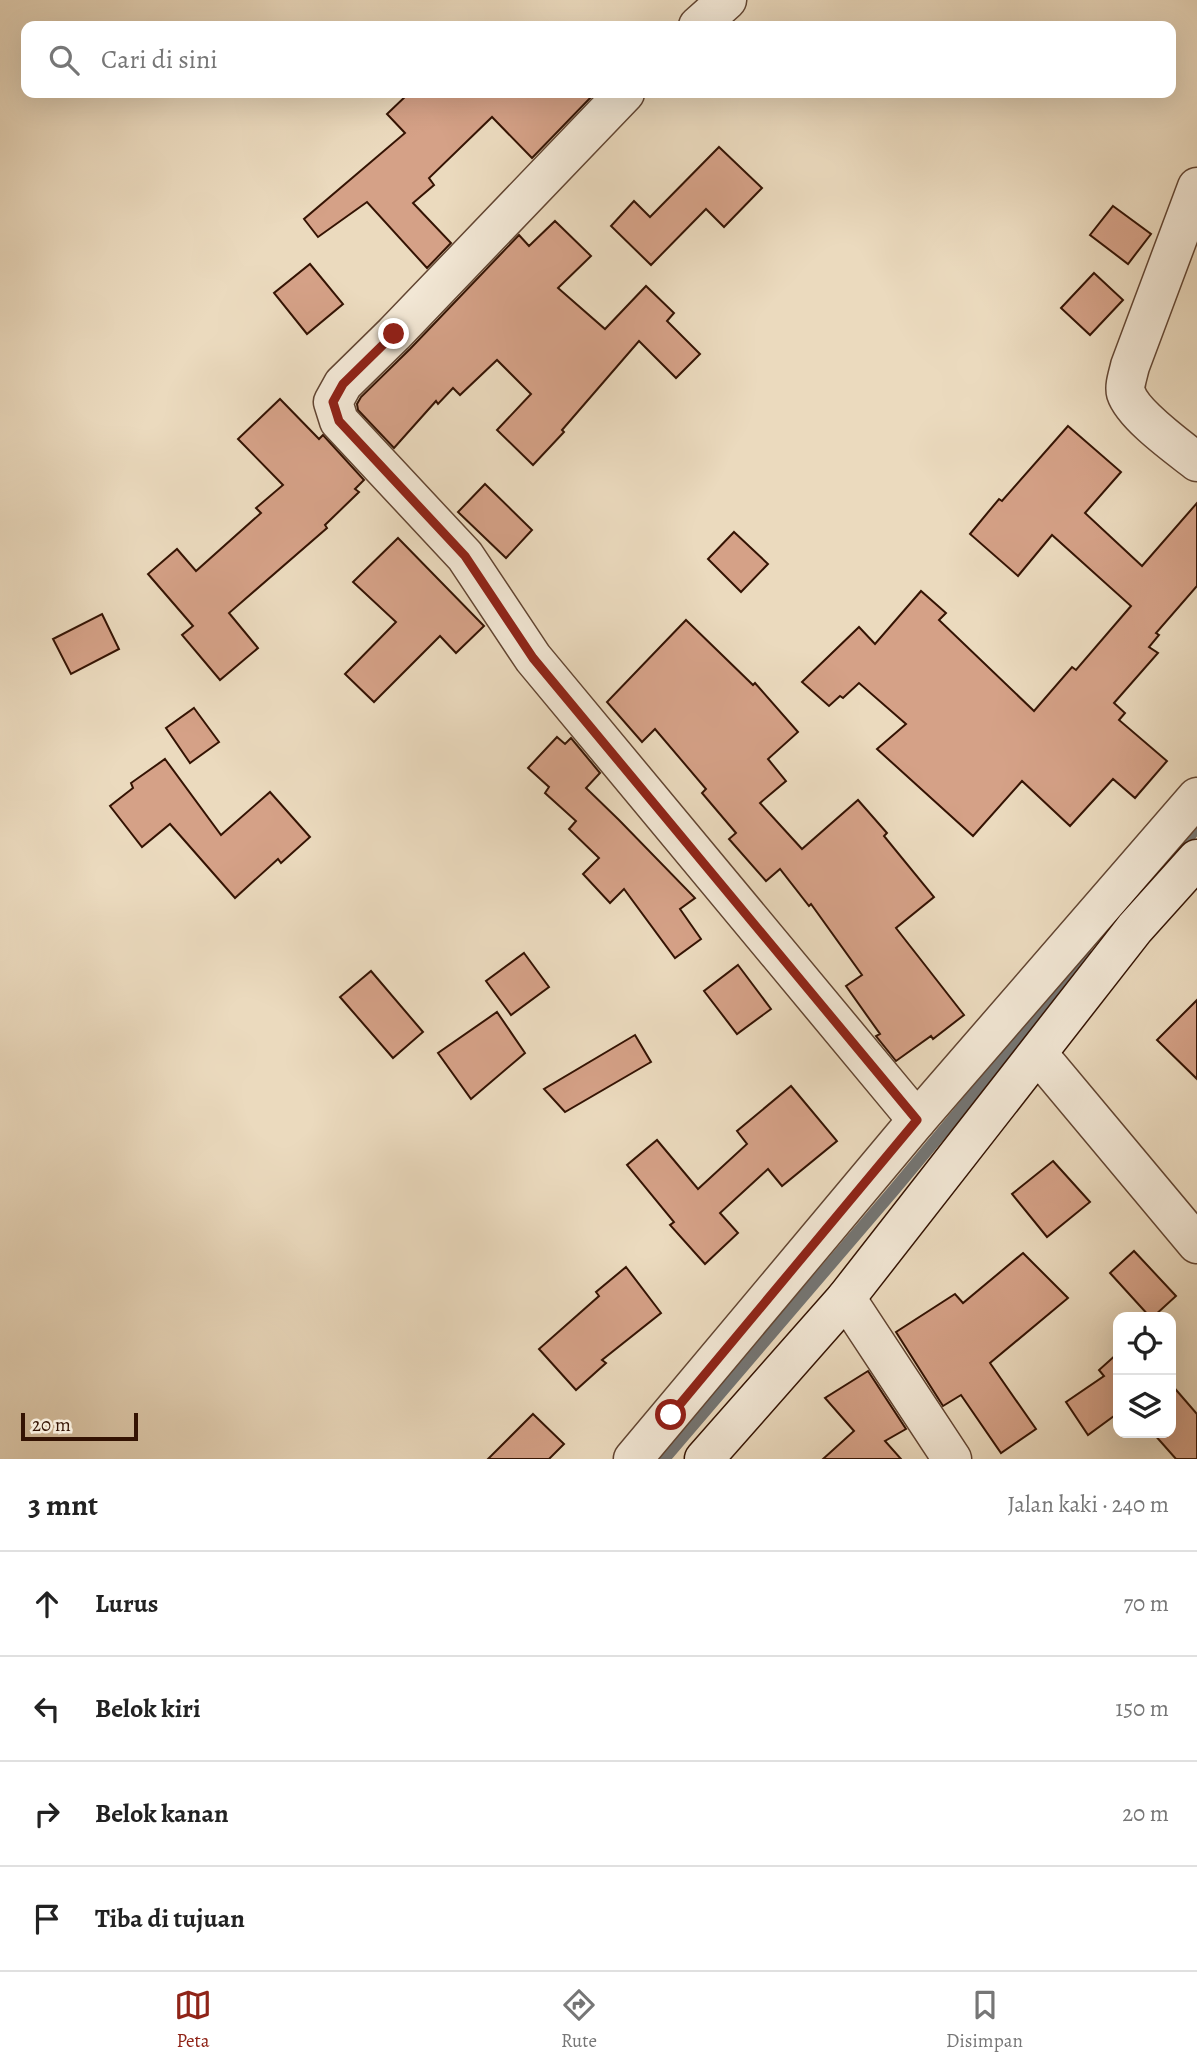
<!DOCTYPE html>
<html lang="id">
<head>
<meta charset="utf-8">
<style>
	:root { --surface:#fff; --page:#f2f2f2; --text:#222; --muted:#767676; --line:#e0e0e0; --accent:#8f2418 }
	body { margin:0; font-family:Alegreya,serif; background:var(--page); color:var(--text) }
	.controls { position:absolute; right:21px; bottom:21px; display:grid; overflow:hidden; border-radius:14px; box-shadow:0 7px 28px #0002 }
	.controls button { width:63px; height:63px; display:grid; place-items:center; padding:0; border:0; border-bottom:2px solid var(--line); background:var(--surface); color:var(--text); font:35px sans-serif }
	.scale { position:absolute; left:21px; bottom:18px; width:117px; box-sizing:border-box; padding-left:7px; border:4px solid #341303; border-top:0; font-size:19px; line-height:24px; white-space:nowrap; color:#341303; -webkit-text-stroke:5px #f2e7d5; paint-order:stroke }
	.stop { position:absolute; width:21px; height:21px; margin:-16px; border:5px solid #8f2418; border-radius:50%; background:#fff }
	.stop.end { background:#8f2418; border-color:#fff; box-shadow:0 2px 7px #0008 }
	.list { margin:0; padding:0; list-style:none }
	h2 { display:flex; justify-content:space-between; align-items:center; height:91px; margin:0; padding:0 28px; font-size:30px }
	h2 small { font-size:23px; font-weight:400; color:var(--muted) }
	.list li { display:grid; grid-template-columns:46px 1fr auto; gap:21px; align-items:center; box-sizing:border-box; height:105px; padding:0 28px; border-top:2px solid var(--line) }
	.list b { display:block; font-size:26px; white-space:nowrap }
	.list em { font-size:23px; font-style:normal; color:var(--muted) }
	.icon { flex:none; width:38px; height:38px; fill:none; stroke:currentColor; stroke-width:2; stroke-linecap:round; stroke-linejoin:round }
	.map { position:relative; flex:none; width:1197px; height:1459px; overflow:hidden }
	.search { position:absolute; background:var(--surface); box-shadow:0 7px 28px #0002; left:21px; right:21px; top:21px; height:77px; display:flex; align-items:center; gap:18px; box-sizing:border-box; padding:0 24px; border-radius:14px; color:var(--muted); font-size:26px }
	.sheet { height:511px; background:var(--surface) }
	nav { display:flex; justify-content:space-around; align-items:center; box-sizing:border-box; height:98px; border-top:2px solid var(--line); background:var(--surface); font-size:19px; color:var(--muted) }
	nav a { display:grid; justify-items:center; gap:4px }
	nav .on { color:var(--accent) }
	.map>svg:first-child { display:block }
</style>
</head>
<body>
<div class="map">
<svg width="1197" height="1459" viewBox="0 0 1197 1459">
	<rect width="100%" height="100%" fill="#ebdabe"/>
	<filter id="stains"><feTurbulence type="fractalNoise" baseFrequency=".00286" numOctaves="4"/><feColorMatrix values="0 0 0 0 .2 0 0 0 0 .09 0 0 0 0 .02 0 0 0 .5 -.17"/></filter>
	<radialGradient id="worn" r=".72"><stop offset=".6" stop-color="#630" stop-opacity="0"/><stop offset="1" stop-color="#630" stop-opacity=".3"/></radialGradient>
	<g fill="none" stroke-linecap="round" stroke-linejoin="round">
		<g stroke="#747573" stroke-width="12">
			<polyline points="1148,886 1197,827"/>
			<polyline points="664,1459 894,1190 1089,956"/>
		</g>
	</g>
	<g fill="#d5a187" stroke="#341303" stroke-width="2">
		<polygon points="409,93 595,93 532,158 492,117 429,178 434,185 413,203 451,243 427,268 367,202 318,237 304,219 405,133 387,114"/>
		<polygon points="719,147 762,188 724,227 706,209 651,265 611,226 634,201 650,217"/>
		<polygon points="1113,206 1151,234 1128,264 1090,235"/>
		<polygon points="555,221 591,256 558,288 605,329 646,286 674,313 667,321 700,354 676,378 639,341 562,430 564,432 533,465 497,430 531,394 497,360 460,395 453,388 438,404 436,401 394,448 358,410 357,404 361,397 410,349 519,235 529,246"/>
		<polygon points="310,264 343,304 307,334 274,293"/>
		<polygon points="1094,273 1123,300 1090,335 1061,308"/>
		<polygon points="280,399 319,439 323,435 364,480 355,489 359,492 325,525 327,528 229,613 258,648 220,680 182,635 193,626 148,574 177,549 196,571 261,513 256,508 283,485 238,439"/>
		<polygon points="1068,426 1121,472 1085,513 1142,566 1197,503 1197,586 1156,633 1159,635 1149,647 1158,653 1114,703 1125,713 1119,720 1167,761 1135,798 1113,779 1070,826 1022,781 973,836 877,749 906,724 859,683 843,698 840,696 829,706 802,682 859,627 875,644 921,591 946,613 939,620 1034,711 1072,667 1076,670 1131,606 1052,535 1018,576 970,534 999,499 1002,501"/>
		<polygon points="485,484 532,530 506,558 458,512"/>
		<polygon points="734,532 768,564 741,592 708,559"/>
		<polygon points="398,538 484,626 456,653 440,636 374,702 345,674 396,622 353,582"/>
		<polygon points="102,614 119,649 71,674 53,639"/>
		<polygon points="686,620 753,685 755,683 798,732 768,759 786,781 760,803 802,849 858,800 887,833 884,836 934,897 896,928 964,1015 933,1039 931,1036 896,1061 876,1036 880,1034 846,986 862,975 811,904 809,906 780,869 766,881 729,839 736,833 702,793 706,789 655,729 642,742 607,702"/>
		<polygon points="194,708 219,742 190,763 166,728"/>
		<polygon points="557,737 565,744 571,738 600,773 586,788 619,820 695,898 680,909 701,939 675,958 624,889 610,903 583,874 599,858 569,829 576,821 545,793 549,787 528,768"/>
		<polygon points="165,759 221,835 270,792 310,837 281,863 278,859 235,898 170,824 142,847 110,806 133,788 131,783"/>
		<polygon points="524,953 549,987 511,1015 486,981"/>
		<polygon points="738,965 771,1009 737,1034 704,991"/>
		<polygon points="371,971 423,1032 393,1058 340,997"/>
		<polygon points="1197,1000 1197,1079 1157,1040"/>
		<polygon points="497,1012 525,1053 471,1099 438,1053"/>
		<polygon points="635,1035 651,1062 565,1112 544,1089"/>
		<polygon points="791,1086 837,1141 782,1186 768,1169 720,1213 738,1233 705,1264 670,1225 674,1222 627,1165 657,1140 698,1189 747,1144 737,1131"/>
		<polygon points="1053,1161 1090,1202 1047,1237 1012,1194"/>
		<polygon points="1134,1251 1176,1296 1153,1317 1150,1317 1110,1273"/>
		<polygon points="1023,1253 1068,1298 990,1363 1036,1429 1001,1453 961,1395 943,1406 896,1332 955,1294 963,1303"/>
		<polygon points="626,1267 661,1313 602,1360 606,1363 576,1390 539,1349 599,1296 596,1292"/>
		<polygon points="1118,1353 1118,1413 1088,1435 1066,1402 1104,1376 1099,1370"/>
		<polygon points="868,1371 906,1429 885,1441 901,1459 823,1459 854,1431 825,1398"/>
		<polygon points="1171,1384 1197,1414 1197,1459 1176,1459 1153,1433 1171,1433"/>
		<polygon points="533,1414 564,1444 549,1459 488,1459"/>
	</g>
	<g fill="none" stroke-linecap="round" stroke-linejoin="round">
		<defs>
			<g id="street">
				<polyline points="698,26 727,0"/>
				<polyline points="625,93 394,334 343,384 333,402 339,421 465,556 533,658 917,1120"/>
				<path d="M1197 187 1130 366C1128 375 1124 386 1126 393 1133 415 1178 447 1197 462"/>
				<polyline points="1038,1054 1197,1244"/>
				<polyline points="846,1298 952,1459"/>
				<polyline points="633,1459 917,1120 1197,797"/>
			</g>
			<polyline id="secondary" points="704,1459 846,1298 1135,928 1197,859"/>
		</defs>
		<use href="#street" stroke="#624532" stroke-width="41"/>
		<use href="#secondary" stroke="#341303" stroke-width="41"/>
		<use href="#street" stroke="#f2e7d5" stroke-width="38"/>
		<use href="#secondary" stroke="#f2e7d5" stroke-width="38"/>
	</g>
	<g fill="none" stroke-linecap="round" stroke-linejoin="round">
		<polyline stroke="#8f2418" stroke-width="9" points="394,334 343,384 333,402 339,421 465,556 533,658 917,1120 671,1415"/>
	</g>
	<rect width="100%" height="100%" filter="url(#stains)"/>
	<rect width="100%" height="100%" fill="url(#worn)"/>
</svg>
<div class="controls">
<button><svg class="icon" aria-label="locate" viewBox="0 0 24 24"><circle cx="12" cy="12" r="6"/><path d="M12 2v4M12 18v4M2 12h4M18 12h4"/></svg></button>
<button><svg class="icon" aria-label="layers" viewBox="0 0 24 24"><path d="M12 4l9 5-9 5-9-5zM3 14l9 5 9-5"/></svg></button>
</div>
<div class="scale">20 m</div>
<div class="stop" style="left:671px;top:1415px"></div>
<div class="stop end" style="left:394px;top:334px"></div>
<div class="search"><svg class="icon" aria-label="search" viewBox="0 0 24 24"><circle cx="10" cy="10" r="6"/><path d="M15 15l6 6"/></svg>Cari di sini</div>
</div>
<section class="sheet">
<h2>3 mnt<small>Jalan kaki · 240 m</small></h2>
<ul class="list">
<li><svg class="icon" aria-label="ahead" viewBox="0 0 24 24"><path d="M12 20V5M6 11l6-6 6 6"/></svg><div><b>Lurus</b></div><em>70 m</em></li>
<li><svg class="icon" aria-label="left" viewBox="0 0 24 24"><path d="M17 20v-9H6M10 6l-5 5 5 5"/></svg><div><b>Belok kiri</b></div><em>150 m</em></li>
<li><svg class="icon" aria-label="right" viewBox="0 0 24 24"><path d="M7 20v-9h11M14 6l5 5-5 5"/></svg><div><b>Belok kanan</b></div><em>20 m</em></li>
<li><svg class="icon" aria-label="arrive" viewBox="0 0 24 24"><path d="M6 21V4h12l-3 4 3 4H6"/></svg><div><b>Tiba di tujuan</b></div></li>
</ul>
</section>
<nav>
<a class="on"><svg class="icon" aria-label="map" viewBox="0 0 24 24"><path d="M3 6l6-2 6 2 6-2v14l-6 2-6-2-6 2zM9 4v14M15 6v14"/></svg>Peta</a>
<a><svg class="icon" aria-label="directions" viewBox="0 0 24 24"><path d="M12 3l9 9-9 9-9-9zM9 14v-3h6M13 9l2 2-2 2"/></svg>Rute</a>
<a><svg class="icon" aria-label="saved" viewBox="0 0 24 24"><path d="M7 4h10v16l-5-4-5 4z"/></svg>Disimpan</a>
</nav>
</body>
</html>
